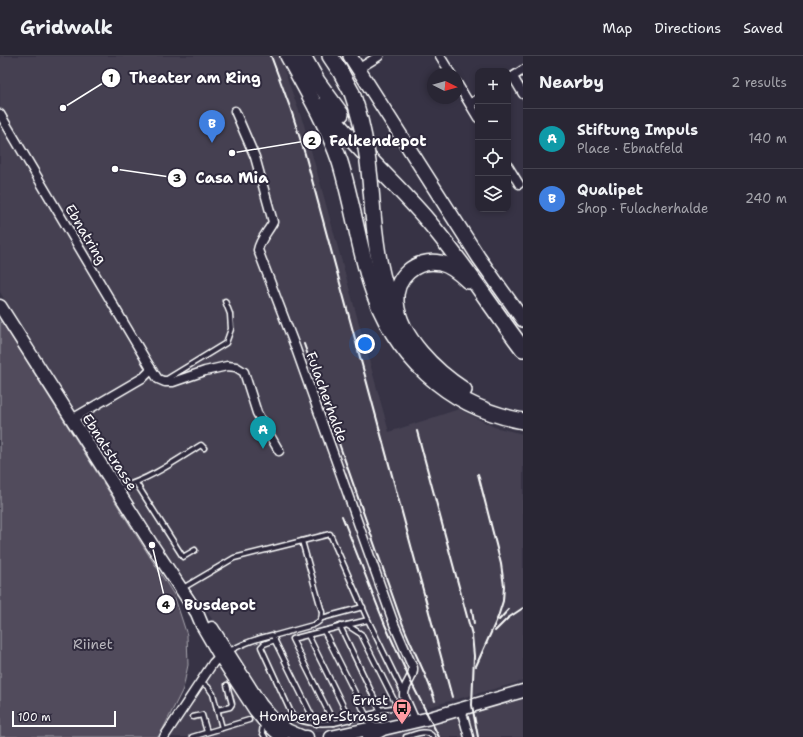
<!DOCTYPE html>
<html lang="en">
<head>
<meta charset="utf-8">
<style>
	:root { --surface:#292634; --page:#353240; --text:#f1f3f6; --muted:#a5a5ac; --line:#45434f; --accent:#ff9aa2 }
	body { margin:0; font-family:"Shantell Sans",sans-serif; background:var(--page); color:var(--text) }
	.controls { position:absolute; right:12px; top:12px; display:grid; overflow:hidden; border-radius:8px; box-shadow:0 2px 6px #0003 }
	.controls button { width:36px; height:36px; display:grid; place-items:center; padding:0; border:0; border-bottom:1px solid var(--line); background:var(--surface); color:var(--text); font:20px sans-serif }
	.compass { position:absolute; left:427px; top:12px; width:36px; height:36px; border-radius:50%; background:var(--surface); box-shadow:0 2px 6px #0003; rotate:95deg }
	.scale { position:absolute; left:12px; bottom:10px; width:104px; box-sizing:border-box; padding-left:4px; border:2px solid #fff; border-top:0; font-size:11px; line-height:14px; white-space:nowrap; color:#fff; -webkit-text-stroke:3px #2f2a3d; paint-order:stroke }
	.you { position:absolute; left:365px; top:288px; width:14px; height:14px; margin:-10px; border:3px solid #fff; border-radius:50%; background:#1a73e8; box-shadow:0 0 0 6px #1a73e833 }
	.badge { display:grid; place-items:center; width:26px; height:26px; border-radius:50%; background:var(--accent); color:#fff; font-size:13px; font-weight:700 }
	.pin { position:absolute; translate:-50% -33px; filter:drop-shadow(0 1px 2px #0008) }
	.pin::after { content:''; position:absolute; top:21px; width:14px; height:12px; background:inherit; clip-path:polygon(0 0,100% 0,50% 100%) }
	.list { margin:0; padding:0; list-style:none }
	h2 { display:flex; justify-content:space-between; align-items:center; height:52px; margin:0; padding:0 16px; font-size:17px }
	h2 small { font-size:13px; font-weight:400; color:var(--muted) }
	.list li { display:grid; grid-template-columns:26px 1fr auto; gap:12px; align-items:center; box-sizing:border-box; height:60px; padding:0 16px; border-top:1px solid var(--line) }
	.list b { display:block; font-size:15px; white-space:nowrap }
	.list p { margin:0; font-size:13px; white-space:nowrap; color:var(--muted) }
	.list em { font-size:13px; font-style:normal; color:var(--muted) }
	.icon { flex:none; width:22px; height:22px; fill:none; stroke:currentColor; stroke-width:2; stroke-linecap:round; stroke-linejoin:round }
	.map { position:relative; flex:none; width:523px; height:681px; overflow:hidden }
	header { display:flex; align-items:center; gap:24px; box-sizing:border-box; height:56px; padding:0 20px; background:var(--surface); border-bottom:1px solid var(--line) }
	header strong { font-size:19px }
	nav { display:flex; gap:22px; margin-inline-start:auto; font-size:14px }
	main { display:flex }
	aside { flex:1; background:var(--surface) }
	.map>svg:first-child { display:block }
</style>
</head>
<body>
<header>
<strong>Gridwalk</strong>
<nav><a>Map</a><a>Directions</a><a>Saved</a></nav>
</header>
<main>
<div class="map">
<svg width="523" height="681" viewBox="0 0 523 681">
	<rect width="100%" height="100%" fill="#373345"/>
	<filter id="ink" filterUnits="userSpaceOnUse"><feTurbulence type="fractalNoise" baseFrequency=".025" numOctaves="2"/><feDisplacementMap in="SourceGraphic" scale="8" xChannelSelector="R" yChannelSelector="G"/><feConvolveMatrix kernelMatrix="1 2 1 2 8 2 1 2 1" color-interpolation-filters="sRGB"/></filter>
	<g filter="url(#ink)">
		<g fill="#444051">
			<polygon points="0,0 279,0 304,69 389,376 459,353 494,371 523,378 523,625 354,671 325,676 309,676 303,674 284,664 272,653 226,583 165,496 72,348 18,267 0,236"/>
			<polygon points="220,600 293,681 164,681"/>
			<polygon points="523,635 523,681 353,681"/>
		</g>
		<polygon fill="#514c5c" stroke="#a8a6ae" points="0,263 174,539 187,579 188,609 183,633 159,681 0,681"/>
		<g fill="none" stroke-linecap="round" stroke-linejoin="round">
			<defs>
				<g id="lane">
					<polyline points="164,323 167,323 226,287 231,273 230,258 225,245"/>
					<polyline points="136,427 183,501 195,494"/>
					<path d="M119 432C150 423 174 406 201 389L204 392"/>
					<polyline points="302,485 330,478 368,564 403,636"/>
					<path d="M183 532 234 502 302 485 322 556C322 563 320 566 313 569L273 580 272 579C255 583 243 587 228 596"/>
					<polyline points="322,562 363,551"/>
					<polyline points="340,570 380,654 392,652 396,648 361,578 347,569"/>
					<polyline points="324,575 366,659"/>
					<polyline points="308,579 350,664"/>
					<polyline points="274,583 316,668"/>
					<path d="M275 584 264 588 261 591 293 661C307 668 319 668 334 667L292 583 347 569 368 564"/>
					<polyline points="201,626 208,631 213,638 222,672"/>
					<polyline points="217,654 230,651 232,648 227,629"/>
					<polyline points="193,661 202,659 207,676"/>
					<polyline points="334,667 376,657 380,654"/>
					<polyline points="263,668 262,676 265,681"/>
					<polyline points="192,681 249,664"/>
					<path d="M406 681C414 679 427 672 433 681"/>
				</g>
				<g id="street">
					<polyline points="440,0 451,18"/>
					<polyline points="358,13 379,0"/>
					<polyline points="513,21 523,38"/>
					<polyline points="509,23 523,14"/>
					<polyline points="457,27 478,62"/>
					<polyline points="470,48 478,43"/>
					<path d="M235 55 255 101 273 166C268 176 260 183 258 194L296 293 394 568 413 612C414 623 403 629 404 640L415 665"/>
					<polyline points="0,58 150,311 150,315 144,321 72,363"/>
					<polyline points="508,110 519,128"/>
					<polyline points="150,311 158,323 165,326 173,326 205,315 227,310 236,311 244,316 257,357 279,395"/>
					<polyline points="461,653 469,681"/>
					<polyline points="164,681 213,607 220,600 224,598"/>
				</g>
				<g id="secondary">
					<polyline points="0,250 152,489 197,557 202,569 220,600 255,654 264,665 282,681"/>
					<polyline points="212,572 261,649 273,663 287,674 303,681 307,681"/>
					<polyline points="331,681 368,673 380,673"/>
					<polyline points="369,681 383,673 430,662 523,635"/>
				</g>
				<polyline id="primary" points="350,0 479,202 523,264"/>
				<g id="highway">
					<path d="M288 0C307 35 327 68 340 106 352 145 358 187 370 226 393 299 447 351 523 365"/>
					<polyline points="303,0 317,25 341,58"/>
					<polyline points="330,0 340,15 352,37"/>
					<path d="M323 50C355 92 395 126 428 165 463 206 491 251 523 293"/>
					<path d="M373 158C376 190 380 223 394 253"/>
					<path d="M464 334C436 316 399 281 396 246 394 222 416 202 440 207 451 209 460 217 468 225"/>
				</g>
			</defs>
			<use href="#lane" stroke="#fff" stroke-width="7"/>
			<use href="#street" stroke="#fff" stroke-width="11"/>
			<use href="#secondary" stroke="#fff" stroke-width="15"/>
			<use href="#primary" stroke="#fff" stroke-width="16"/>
			<use href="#highway" stroke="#fff" stroke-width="18"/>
			<use href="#lane" stroke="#2f2a3d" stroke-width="4"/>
			<use href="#street" stroke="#2f2a3d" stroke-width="8"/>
			<use href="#secondary" stroke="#2f2a3d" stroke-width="12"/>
			<use href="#primary" stroke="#2f2a3d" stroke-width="13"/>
			<use href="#highway" stroke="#2f2a3d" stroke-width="15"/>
			<g stroke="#fff" stroke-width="2">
				<polyline points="271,0 291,54 305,98 452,641"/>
				<path d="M304 288 400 561C410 589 426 616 435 645"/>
				<polyline points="417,375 472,579 474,600 472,649 478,681"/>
				<polyline points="342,460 385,569 410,624 439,681"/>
				<polyline points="472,553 474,568"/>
				<polyline points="499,564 509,553"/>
				<polyline points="495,575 508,562 523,552"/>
				<polyline points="476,610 498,561 503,545 504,530 501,508 478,418"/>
			</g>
			<defs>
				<path id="highway-bridge" d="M352 37C366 76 370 116 373 158"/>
			</defs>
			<use href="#highway-bridge" stroke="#fff" stroke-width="18" stroke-linecap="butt"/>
			<use href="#highway-bridge" stroke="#2f2a3d" stroke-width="15"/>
		</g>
	</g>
	<defs>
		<symbol id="bus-pin" viewBox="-11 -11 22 30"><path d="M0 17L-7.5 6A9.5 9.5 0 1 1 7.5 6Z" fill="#ff9aa2" stroke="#2f2a3d"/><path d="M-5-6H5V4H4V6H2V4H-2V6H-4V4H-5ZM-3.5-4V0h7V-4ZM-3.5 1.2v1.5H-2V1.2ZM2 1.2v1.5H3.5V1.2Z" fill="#111"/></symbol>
	</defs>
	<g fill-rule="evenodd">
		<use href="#bus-pin" x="391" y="641" width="22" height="30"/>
	</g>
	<g text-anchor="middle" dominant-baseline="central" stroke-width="4" stroke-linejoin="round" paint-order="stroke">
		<g font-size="14" fill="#fff" stroke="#2f2a3d">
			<text transform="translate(86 178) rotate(59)">Ebnatring</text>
			<text transform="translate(327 341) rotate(70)">Fulacherhalde</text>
			<text transform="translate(110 396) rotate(57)">Ebnatstrasse</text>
		</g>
		<g font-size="14" fill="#b9b7be" stroke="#2f2a3d">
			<text x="93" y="588">Riinet</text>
		</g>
		<g font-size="14" fill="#fff" stroke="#2f2a3d" text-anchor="end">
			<text x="388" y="644">Ernst<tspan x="388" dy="16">Homberger-Strasse</tspan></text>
		</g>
	</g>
	<path fill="none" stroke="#fff" stroke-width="1.5" d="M63 52L111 22M232 97L312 84M115 113L177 122M152 489L166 548"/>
	<g fill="#fff" stroke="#2f2a3d" stroke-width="1.5">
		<circle cx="63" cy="52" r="4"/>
		<circle cx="232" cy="97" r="4"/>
		<circle cx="115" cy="113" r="4"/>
		<circle cx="152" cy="489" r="4"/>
		<circle cx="111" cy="22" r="10"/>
		<circle cx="312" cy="84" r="10"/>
		<circle cx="177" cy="122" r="10"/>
		<circle cx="166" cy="548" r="10"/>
	</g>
	<g font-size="12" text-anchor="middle" font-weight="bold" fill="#111">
		<text x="111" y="26">1</text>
		<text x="312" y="89">2</text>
		<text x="177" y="126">3</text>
		<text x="166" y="553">4</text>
	</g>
	<g font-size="15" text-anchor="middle" font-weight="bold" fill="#fff" stroke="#2f2a3d" stroke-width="4" stroke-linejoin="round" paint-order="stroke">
		<text x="195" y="27">Theater am Ring</text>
		<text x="378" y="90">Falkendepot</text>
		<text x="232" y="127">Casa Mia</text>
		<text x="220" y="554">Busdepot</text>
	</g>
</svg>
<div class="controls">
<button>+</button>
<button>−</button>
<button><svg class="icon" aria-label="locate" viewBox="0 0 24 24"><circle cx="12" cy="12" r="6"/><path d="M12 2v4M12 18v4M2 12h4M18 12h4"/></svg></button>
<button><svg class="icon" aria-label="layers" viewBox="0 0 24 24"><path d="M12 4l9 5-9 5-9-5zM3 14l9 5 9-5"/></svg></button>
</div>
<svg class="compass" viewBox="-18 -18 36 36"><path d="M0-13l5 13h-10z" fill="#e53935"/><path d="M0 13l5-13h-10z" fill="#a5a5ac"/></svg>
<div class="scale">100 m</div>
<div class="you"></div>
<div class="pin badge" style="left:263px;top:393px;background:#0f9aa8">A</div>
<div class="pin badge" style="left:212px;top:87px;background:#3f7fe0">B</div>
</div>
<aside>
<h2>Nearby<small>2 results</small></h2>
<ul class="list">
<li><span class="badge" style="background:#0f9aa8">A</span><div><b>Stiftung Impuls</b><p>Place · Ebnatfeld</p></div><em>140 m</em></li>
<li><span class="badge" style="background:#3f7fe0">B</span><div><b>Qualipet</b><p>Shop · Fulacherhalde</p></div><em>240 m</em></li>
</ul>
</aside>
</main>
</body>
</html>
